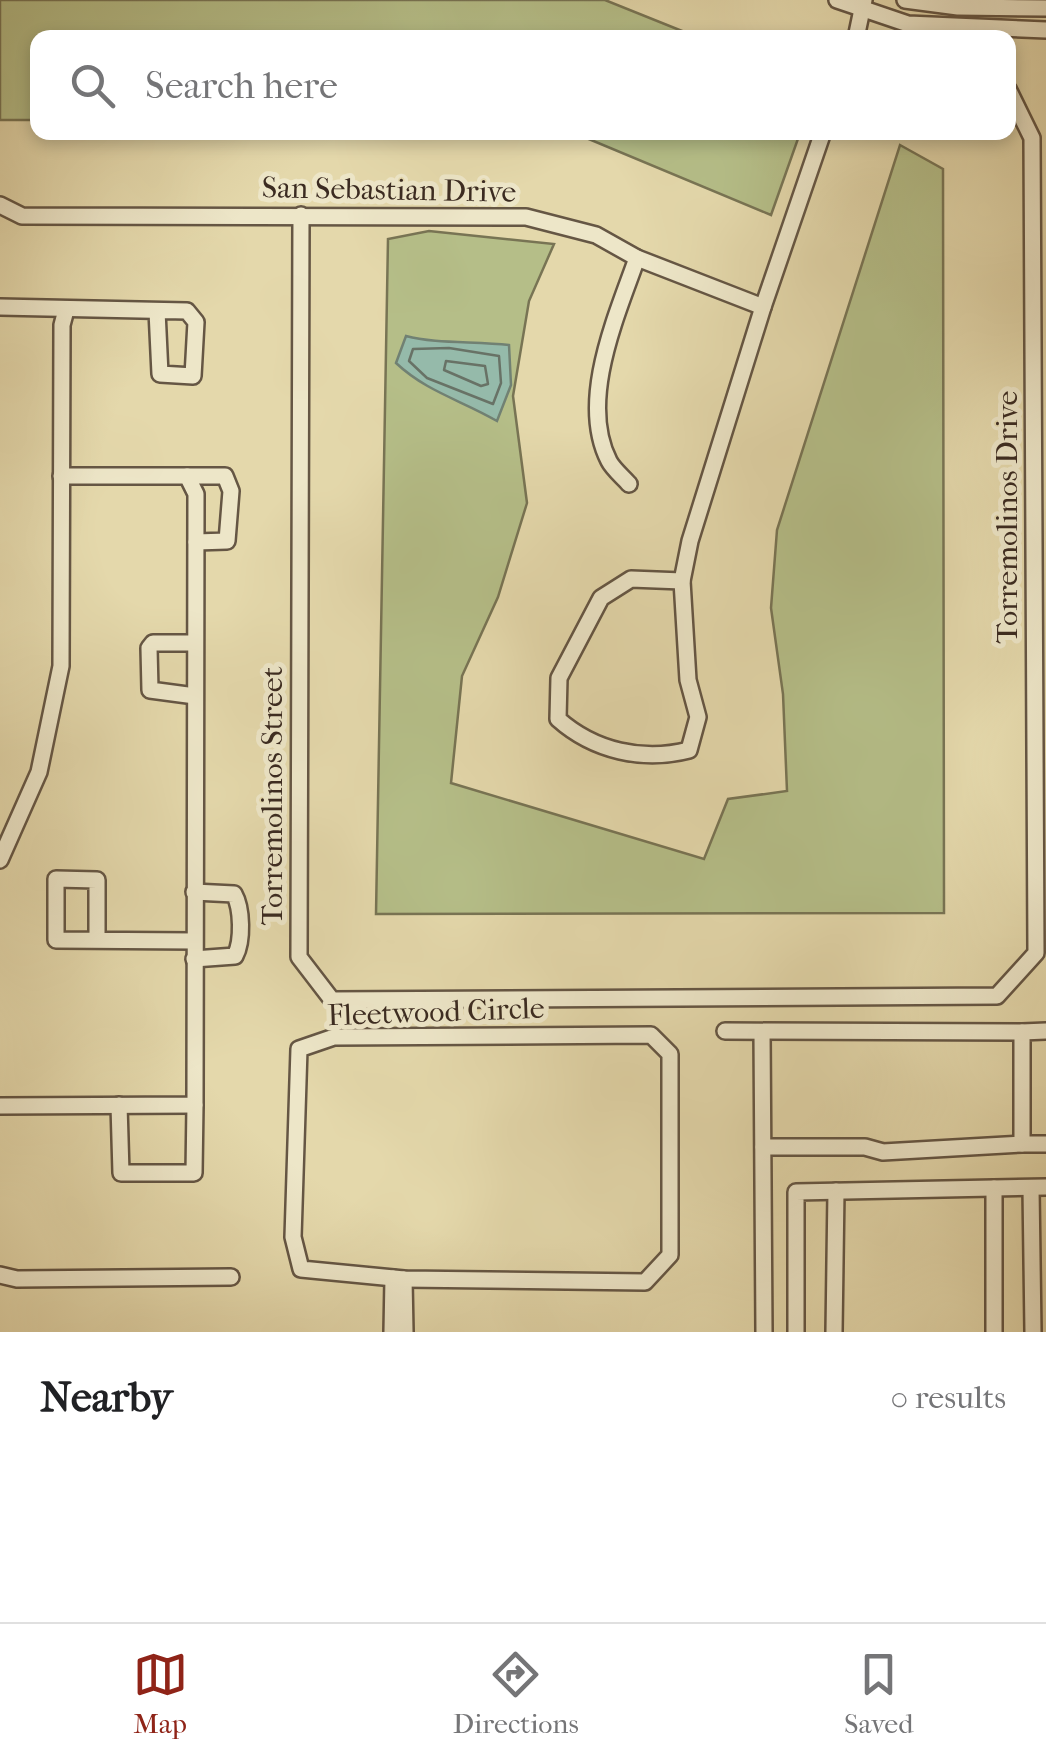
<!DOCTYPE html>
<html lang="en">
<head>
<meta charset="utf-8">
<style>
	:root { --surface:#fff; --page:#f2f2f2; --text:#202124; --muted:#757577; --line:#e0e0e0; --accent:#8f2418 }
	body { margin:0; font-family:"IM FELL French Canon",serif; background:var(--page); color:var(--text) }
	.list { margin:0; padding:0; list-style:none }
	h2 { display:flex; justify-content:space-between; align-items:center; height:130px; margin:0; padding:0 40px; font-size:42px }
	h2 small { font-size:32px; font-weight:400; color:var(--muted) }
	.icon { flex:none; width:55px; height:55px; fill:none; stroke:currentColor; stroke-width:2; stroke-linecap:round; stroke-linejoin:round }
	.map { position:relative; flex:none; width:1046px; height:1332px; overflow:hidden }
	.search { position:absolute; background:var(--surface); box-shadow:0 5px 15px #0003; left:30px; right:30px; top:30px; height:110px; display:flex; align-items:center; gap:25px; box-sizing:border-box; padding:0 35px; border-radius:20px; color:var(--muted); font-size:38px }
	.sheet { height:290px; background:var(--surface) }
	nav { display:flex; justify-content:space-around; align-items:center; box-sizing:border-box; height:140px; border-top:2px solid var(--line); background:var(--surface); font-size:28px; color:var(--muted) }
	nav a { display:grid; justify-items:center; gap:5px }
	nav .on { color:var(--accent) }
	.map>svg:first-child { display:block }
</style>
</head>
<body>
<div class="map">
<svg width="1046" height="1332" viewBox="0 0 1046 1332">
	<rect width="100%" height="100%" fill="#e4d8ab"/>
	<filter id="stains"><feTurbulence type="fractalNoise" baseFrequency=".002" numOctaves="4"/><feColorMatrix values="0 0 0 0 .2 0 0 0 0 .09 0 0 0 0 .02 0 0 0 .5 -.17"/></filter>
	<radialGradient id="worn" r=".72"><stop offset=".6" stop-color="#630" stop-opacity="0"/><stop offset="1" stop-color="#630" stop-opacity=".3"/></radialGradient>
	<g fill="#b5be88" stroke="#787454" stroke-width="2.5">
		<polygon points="0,0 605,0 697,37 38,38 37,120 0,120"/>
		<polygon points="556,133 800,132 800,133 771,215 584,137"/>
		<polygon points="900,145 943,169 944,913 376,914 388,239 429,231 554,244 529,301 513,396 527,503 498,597 462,676 451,783 704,859 728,799 787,791 783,694 771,608 777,530"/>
	</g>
	<path fill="#95baaa" stroke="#718173" stroke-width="2.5" d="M406 336C435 344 476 341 509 345L511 385 497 421C461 400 427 392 396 363Z"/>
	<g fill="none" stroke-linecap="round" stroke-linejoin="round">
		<g stroke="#687266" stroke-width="2.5">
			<polygon points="449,348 499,356 501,383 493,404 427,378 409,361 413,349"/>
			<polygon points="446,361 485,366 488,384 481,386 444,370"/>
		</g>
		<defs>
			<g id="minor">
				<polyline points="837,0 908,24 1046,30"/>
				<polyline points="905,0 958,7 1046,8"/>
				<polyline points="856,38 864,0"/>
				<polyline points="0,205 22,216 526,217 596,235 637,258 763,307"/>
				<polyline points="301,215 299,957 332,1000 997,996 1036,953 1032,138 1008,89"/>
				<polyline points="0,307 187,311 196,322 193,376 160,374 157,311"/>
				<polyline points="187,476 225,476 231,491 227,541 196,542"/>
				<path d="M629 484C623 477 613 469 609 461 578 401 617 315 637 258"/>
				<path d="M631 579 682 581 688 680 698 717 689 750C643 762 594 751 558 719L559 678 601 598Z"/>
				<polyline points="682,581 690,541 763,307 823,132"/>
				<polyline points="195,696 150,690 149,648 153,643 195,643"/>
				<polyline points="0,860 39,772 61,666 62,325 66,310"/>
				<path d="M194 892 234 894C242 908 243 941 235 956L194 959"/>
				<polyline points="97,940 97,880 56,879 56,940 194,941"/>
				<polyline points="725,1031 1022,1032"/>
				<polyline points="1046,1031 1022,1032 1022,1144 1046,1144"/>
				<polyline points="762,1032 764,1332"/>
				<polygon points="651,1035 670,1054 670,1255 645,1282 404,1279 301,1269 293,1237 299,1049 334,1037"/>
				<polyline points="119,1105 121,1173 194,1173 195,1105"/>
				<polyline points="0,1106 195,1105 196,494 187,476 61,476"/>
				<polyline points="763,1147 865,1147 883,1152 1022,1144"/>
				<polyline points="994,1188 994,1332"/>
				<polyline points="1031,1188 1033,1332"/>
				<polyline points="0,1275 17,1279 231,1277"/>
				<polyline points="404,1279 405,1332"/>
				<polyline points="392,1332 393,1278"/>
				<polyline points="796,1332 796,1192 1046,1187"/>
				<polyline points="834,1332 836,1191"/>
			</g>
		</defs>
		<use href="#minor" stroke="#655644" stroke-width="20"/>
		<use href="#minor" stroke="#ede6c8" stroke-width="15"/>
	</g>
	<g text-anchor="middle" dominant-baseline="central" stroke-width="10" stroke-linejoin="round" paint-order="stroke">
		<g font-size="30" fill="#3b2b21" stroke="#ede6c8">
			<text transform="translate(389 190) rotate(1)">San Sebastian Drive</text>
			<text transform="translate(1007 517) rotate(-90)">Torremolinos Drive</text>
			<text transform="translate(272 796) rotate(-90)">Torremolinos Street</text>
			<text transform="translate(436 1012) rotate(-2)">Fleetwood Circle</text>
		</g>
	</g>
	<rect width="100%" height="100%" filter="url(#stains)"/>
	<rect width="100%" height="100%" fill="url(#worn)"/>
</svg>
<div class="search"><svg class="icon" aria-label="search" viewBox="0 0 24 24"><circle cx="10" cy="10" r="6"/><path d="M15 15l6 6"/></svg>Search here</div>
</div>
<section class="sheet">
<h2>Nearby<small>0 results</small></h2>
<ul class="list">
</ul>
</section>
<nav>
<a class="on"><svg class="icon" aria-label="map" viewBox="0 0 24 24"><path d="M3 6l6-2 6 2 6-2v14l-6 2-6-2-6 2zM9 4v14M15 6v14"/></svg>Map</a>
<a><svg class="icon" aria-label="directions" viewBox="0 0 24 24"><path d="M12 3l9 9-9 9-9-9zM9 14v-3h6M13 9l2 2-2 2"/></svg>Directions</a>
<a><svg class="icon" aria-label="saved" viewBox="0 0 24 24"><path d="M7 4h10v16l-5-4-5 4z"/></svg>Saved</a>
</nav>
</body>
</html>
